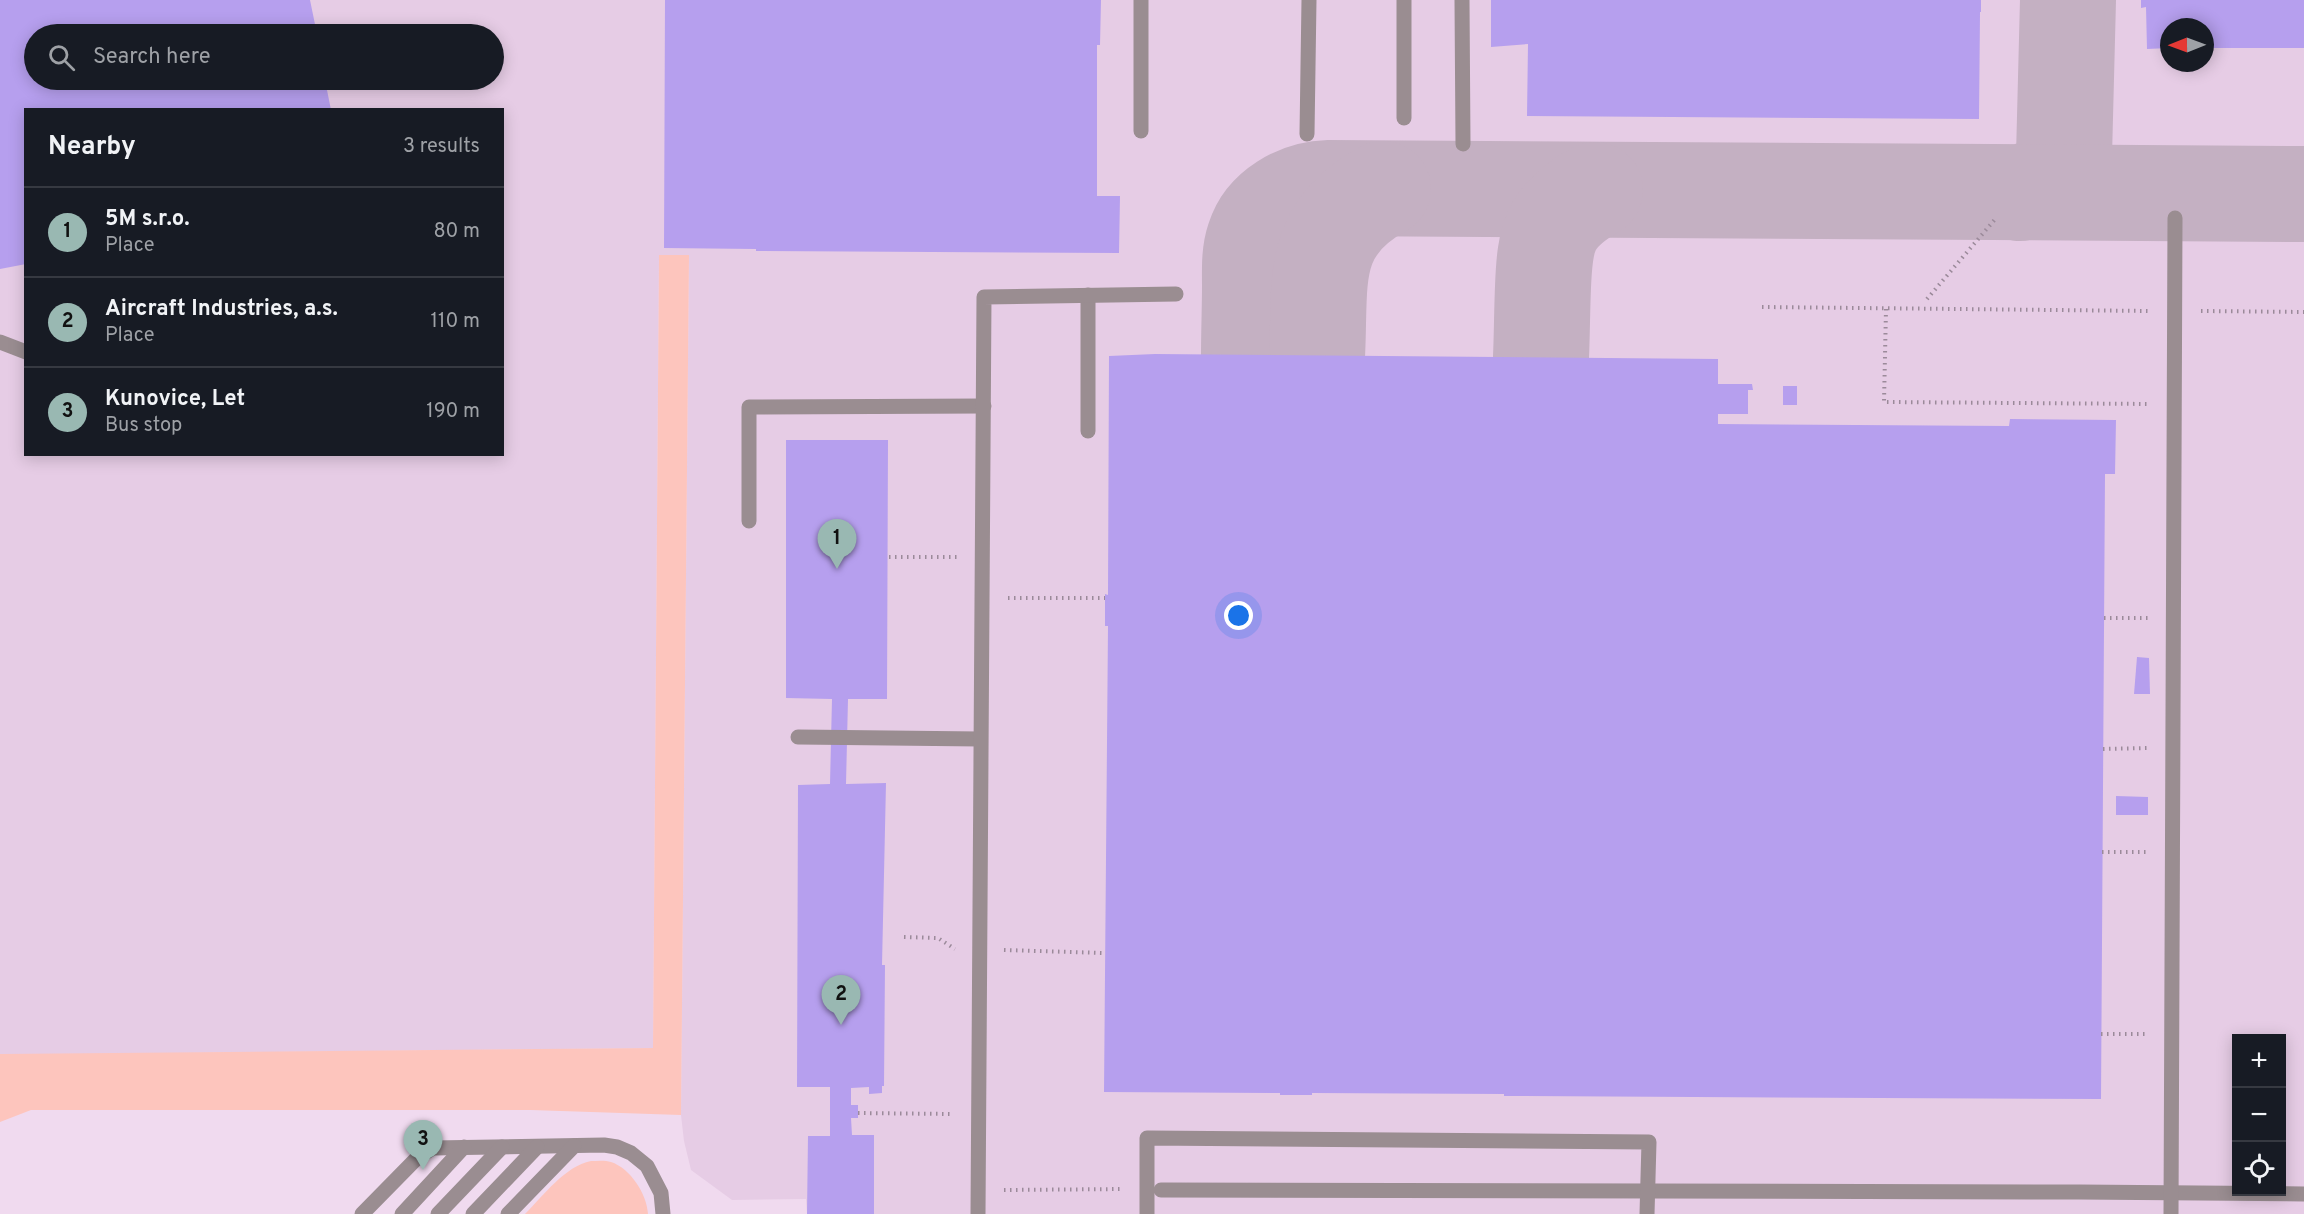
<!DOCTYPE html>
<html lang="en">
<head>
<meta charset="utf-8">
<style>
	:root { --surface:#171b24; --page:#20242c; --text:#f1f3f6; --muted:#9ea1a6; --line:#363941; --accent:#99b8b2 }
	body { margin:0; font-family:Overpass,sans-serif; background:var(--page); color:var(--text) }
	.controls { position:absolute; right:18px; bottom:18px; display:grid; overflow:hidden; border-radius:0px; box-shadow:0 3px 15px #0003 }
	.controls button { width:54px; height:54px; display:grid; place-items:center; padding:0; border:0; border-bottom:2px solid var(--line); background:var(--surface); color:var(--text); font:30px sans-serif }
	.compass { position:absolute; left:2160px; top:18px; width:54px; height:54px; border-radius:50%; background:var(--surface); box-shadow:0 3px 15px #0003; rotate:269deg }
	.you { position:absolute; left:1239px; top:616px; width:21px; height:21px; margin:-15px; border:4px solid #fff; border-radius:50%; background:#1a73e8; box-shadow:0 0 0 9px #1a73e833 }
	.badge { display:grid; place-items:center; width:39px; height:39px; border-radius:50%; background:var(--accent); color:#111; font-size:20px; font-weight:700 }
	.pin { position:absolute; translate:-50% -50px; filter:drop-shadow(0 2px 3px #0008) }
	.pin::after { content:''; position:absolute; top:32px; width:21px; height:18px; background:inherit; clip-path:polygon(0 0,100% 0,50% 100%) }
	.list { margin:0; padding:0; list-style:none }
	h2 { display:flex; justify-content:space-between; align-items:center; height:78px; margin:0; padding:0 24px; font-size:26px }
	h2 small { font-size:20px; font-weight:400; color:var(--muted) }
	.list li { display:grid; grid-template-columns:39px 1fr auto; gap:18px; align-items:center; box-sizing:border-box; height:90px; padding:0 24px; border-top:2px solid var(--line) }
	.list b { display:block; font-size:22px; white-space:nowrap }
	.list p { margin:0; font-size:20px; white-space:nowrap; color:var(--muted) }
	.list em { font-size:20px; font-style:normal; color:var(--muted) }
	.icon { flex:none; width:33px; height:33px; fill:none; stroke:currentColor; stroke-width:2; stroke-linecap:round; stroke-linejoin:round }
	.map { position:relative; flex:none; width:2304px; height:1214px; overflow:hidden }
	.search { position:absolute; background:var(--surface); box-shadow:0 3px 15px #0003; left:24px; top:24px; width:480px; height:66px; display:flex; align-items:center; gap:15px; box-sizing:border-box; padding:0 21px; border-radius:33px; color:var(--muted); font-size:22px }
	.panel { position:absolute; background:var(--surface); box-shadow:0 3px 15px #0003; left:24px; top:108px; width:480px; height:348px; border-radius:0px }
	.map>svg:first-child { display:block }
</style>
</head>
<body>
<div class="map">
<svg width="2304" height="1214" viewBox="0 0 2304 1214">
	<rect width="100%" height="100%" fill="#f0daef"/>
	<path fill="#e6cce5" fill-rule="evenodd" d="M0 0H2304V1214H807L806 1199 732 1200 691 1170 684 1141 681 1115 689 255 659 256 653 1048 0 1055ZM2169 27H2205V63H2169ZM34 34H494V80H34ZM26 110H502V454H26ZM2236 1038H2282V1192H2236Z"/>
	<g fill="#fdc5bd">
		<polygon points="659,255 689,255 681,1115 531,1110 31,1110 0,1122 0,1054 653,1048"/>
		<path d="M591 1161C597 1161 605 1160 611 1162 630 1168 647 1194 648 1214H525C543 1196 565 1166 591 1161Z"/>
	</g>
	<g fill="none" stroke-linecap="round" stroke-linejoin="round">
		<g stroke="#c4b0c2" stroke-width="96">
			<path d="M2020 193C2041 188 2058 176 2064 156L2068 0"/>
			<path d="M1249 355C1249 332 1250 309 1250 285 1250 270 1249 254 1254 239 1264 207 1297 189 1329 188L2304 194"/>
			<path d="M1317 356C1321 281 1308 230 1383 189"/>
			<path d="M1541 357C1542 334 1542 310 1543 287 1545 236 1549 217 1595 190"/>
		</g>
	</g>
	<g fill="#b69fee">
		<polygon points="0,0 310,0 317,34 34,34 34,80 325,80 331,110 26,110 26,264 0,269"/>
		<polygon points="665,0 1101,0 1100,45 1097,45 1097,196 1120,196 1119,253 756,251 756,249 664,248"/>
		<polygon points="1491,0 1981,0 1981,12 1980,12 1979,119 1527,116 1528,44 1491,47"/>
		<polygon points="2141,0 2304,0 2304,48 2205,48 2205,27 2169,27 2169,48 2147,49 2146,7 2141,8"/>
		<polygon points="1155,354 1718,359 1718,384 1752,384 1753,390 1748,390 1748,414 1718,414 1718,424 2009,426 2010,419 2116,420 2115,474 2105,474 2101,1099 1504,1096 1504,1094 1312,1093 1312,1095 1280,1095 1280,1093 1104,1092 1108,626 1105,626 1105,594 1108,595 1109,356"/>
		<rect x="1783" y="386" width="14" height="19"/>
		<polygon points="786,440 888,440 887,699 848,699 846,784 886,783 882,965 885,965 884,1086 882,1086 882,1093 869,1094 869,1087 851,1088 851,1105 858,1105 858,1118 851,1118 852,1135 874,1135 874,1214 807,1214 808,1136 830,1136 830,1087 797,1087 798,785 830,784 832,699 786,698"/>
		<polygon points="2137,657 2149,658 2150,694 2134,694"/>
		<polygon points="2116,796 2148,797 2148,815 2116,815"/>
	</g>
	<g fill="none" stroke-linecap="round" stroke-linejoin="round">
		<g stroke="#9b8a9a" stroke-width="4" stroke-dasharray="1.5 4.5" stroke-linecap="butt">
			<polyline points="1927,299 1997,217"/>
			<polyline points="1762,307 2151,311"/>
			<polyline points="1886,309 1884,402 2150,404"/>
			<polyline points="2201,311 2304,312"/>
			<polyline points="889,557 957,557"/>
			<polyline points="1008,598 1105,598"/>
			<polyline points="2104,618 2148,618"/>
			<polyline points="2103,749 2147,748"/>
			<polyline points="2102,852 2147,852"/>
			<polyline points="904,937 938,938 955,949"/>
			<polyline points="1004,950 1104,953"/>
			<polyline points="2101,1034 2148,1034"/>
			<polyline points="858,1113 953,1114"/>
			<polyline points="1004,1190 1123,1189"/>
		</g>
		<g stroke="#9a8d91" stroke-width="15">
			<polyline points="1404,0 1404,118"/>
			<polyline points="1462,0 1463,144"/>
			<polyline points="1141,131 1141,0"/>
			<polyline points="1307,134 1309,0"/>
			<polyline points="1088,295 1088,431"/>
			<polyline points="0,342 26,352"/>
			<polyline points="749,521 749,407 984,406"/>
			<polyline points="798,737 980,739"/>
			<polyline points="1161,1190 2079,1192 2304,1194"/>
			<polyline points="362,1214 419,1156 433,1148 604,1145 617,1147 631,1153 647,1166 661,1193 663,1214"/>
			<polyline points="402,1214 464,1147"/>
			<polyline points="438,1214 502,1147"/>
			<polyline points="473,1214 537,1147"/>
			<polyline points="508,1214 574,1146"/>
			<polyline points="978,1214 984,297 1176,294"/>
			<polyline points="1147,1214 1147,1138 1649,1142 1647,1214"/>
			<polyline points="2171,1214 2175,218"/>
		</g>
	</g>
</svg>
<div class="controls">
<button>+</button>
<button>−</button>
<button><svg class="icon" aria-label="locate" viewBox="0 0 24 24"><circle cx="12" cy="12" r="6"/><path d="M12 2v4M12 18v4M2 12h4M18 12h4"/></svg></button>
</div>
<svg class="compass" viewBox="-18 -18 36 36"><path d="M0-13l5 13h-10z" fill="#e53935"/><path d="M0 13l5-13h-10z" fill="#9ea1a6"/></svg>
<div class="you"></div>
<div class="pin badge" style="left:837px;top:569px">1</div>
<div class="pin badge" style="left:841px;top:1025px">2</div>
<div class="pin badge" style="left:423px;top:1170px">3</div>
<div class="search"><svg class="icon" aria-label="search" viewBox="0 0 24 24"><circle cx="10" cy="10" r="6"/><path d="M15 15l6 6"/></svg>Search here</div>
<section class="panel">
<h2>Nearby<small>3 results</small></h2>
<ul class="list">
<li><span class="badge">1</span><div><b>5M s.r.o.</b><p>Place</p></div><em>80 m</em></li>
<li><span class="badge">2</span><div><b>Aircraft Industries, a.s.</b><p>Place</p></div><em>110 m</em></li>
<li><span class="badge">3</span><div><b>Kunovice, Let</b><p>Bus stop</p></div><em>190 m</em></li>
</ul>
</section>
</div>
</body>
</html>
